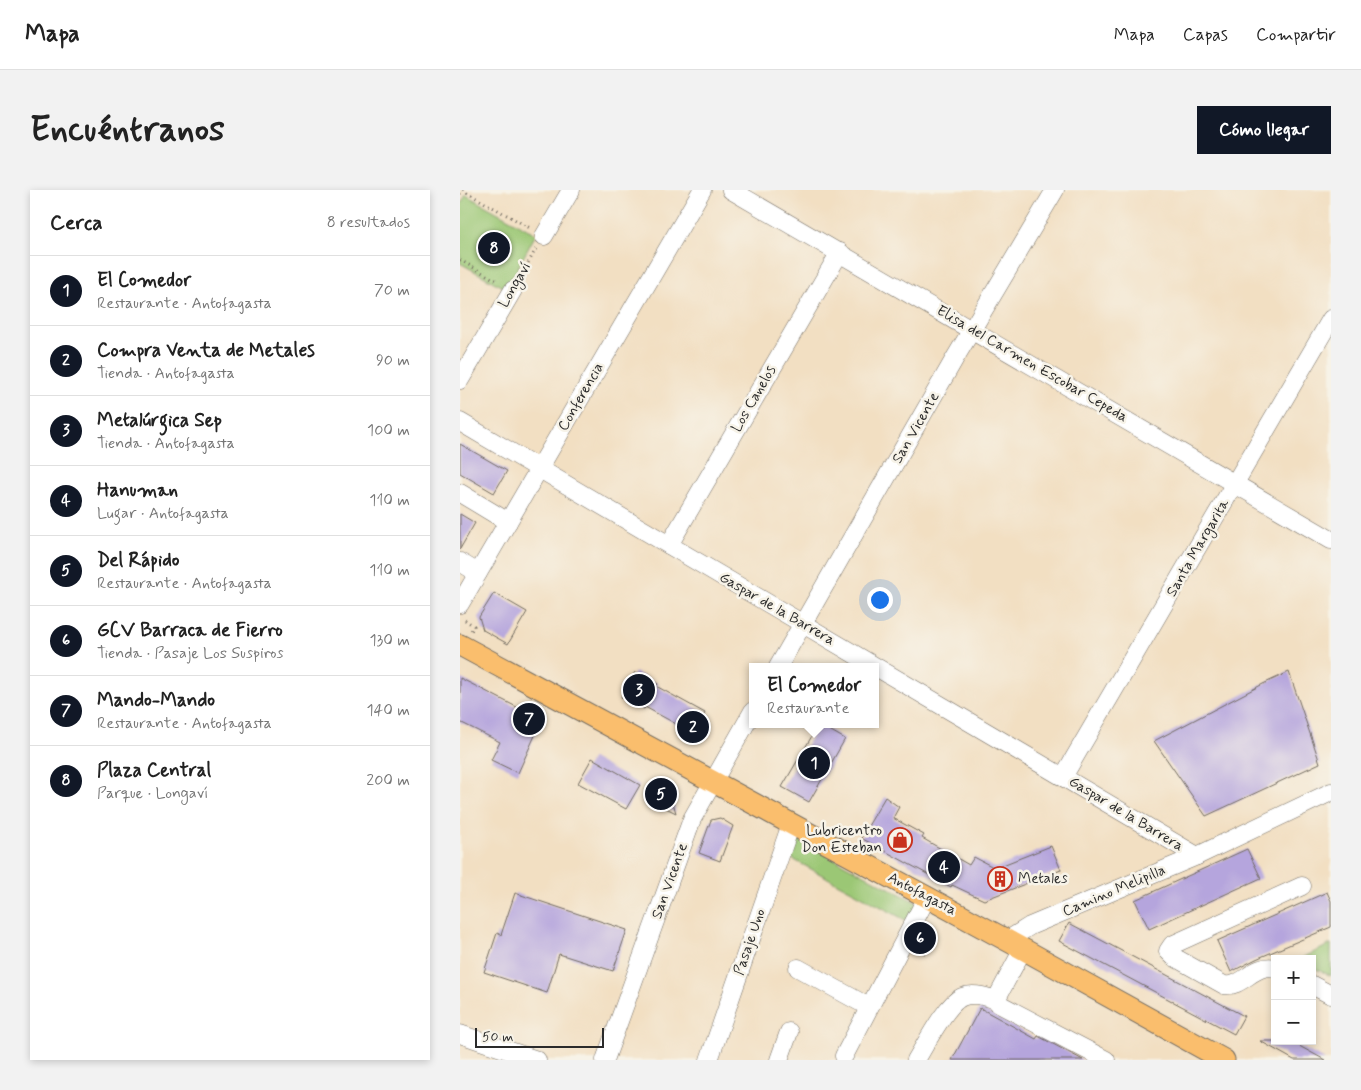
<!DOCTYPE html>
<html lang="es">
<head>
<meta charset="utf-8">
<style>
	:root { --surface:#fff; --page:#f2f2f2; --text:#222; --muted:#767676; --line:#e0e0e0; --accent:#111827 }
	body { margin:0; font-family:Mynerve,sans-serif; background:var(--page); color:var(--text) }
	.controls { position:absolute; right:15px; bottom:15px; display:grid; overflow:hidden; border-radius:0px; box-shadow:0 2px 8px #0003 }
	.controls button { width:45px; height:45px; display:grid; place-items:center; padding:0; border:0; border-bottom:1px solid var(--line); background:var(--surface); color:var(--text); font:25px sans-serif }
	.scale { position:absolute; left:15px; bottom:12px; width:129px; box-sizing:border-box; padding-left:5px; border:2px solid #2b2b2b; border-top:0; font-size:14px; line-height:18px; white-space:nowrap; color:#2b2b2b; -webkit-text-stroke:4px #f7f3e8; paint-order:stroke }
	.you { position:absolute; left:419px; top:409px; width:18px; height:18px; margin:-12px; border:4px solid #fff; border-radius:50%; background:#1a73e8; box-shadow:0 0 0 8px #1a73e833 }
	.badge { display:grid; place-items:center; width:32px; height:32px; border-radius:50%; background:var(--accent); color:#fff; font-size:16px; font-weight:700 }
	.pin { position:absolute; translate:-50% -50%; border:2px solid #fff; box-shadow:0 1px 5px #0006 }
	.popup { position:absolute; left:289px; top:473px; width:130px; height:65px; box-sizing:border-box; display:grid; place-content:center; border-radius:0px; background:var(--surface); filter:drop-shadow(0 1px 4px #0005); font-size:16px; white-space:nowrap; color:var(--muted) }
	.popup b { font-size:19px; color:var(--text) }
	.popup::after { content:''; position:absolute; left:50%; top:100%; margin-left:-10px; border:10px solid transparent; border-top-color:var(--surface) }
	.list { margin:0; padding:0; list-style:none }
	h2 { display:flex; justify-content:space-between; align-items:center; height:65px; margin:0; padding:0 20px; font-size:21px }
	h2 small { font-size:16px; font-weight:400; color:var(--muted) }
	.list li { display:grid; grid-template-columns:32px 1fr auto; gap:15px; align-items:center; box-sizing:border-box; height:70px; padding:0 20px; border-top:1px solid var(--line) }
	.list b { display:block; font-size:19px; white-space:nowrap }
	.list p { margin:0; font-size:16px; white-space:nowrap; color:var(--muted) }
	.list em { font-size:16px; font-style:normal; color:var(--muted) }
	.map { position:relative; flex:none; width:871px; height:870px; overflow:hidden; border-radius:0px }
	header { display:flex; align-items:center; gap:30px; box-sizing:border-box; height:70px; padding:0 25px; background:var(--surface); border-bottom:1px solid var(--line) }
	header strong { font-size:24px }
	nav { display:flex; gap:28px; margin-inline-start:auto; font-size:18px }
	.intro { display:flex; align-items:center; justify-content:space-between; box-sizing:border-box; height:120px; padding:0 30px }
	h1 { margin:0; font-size:35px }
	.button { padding:12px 22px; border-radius:0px; background:var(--accent); color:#fff; font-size:18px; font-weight:700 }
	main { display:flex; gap:30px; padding:0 30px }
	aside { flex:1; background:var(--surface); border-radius:0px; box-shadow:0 2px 8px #0003 }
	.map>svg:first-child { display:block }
</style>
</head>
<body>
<header>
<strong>Mapa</strong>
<nav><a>Mapa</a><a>Capas</a><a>Compartir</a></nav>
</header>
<div class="intro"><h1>Encuéntranos</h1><a class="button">Cómo llegar</a></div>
<main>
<aside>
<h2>Cerca<small>8 resultados</small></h2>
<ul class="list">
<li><span class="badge">1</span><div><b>El Comedor</b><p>Restaurante · Antofagasta</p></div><em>70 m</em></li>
<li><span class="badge">2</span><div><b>Compra Venta de Metales</b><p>Tienda · Antofagasta</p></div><em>90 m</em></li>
<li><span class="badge">3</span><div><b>Metalúrgica Sep</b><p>Tienda · Antofagasta</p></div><em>100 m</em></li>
<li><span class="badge">4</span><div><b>Hanuman</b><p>Lugar · Antofagasta</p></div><em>110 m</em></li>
<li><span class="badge">5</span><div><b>Del Rápido</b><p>Restaurante · Antofagasta</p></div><em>110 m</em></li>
<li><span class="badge">6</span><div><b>GCV Barraca de Fierro</b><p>Tienda · Pasaje Los Suspiros</p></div><em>130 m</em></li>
<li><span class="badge">7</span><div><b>Mando-Mando</b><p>Restaurante · Antofagasta</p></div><em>140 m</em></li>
<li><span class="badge">8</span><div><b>Plaza Central</b><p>Parque · Longaví</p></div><em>200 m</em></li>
</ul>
</aside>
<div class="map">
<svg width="871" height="870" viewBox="0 0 871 870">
	<rect width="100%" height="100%" fill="#f7f3e8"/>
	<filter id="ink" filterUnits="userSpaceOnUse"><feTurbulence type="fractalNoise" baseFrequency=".02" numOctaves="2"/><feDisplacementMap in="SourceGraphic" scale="10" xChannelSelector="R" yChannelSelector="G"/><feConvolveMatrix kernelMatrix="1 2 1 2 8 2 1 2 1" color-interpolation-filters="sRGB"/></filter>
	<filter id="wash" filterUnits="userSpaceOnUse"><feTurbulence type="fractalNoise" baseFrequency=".0096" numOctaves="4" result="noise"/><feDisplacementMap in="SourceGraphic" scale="20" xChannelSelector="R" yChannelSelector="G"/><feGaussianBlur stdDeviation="1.12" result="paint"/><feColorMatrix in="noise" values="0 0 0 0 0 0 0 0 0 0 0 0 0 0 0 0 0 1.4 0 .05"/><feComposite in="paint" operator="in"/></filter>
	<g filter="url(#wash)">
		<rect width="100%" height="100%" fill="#f2dfc2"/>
		<g fill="#9bc775" stroke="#637950">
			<polygon points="6,5 76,44 46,99 0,73 0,16"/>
			<polygon points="333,647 461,715 451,733 327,666"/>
			<polygon points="871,754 871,786 852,777 852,769 840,769"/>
		</g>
		<g id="blocks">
			<g fill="#b5a5dd">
				<polygon points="0,254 47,281 34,303 0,283"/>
				<polygon points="0,324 15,333 0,359"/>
				<polygon points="34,403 67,422 48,454 23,440 19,427"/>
				<polygon points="175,482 198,494 196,496 245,523 236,538 229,541 185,517 184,519 161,507"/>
				<polygon points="829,482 860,573 746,626 694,551 803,494"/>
				<polygon points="0,488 82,530 58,583 31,570 40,552 0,532"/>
				<polygon points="359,534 385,549 349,612 322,597"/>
				<polygon points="132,568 180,595 166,619 118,593"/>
				<polygon points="196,594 209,599 216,623 190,610"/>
				<polygon points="425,607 439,617 433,628 464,645 462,648 509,675 514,667 535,678 591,656 601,680 524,710 492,695 491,697 401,648"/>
				<polygon points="260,628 273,636 260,671 239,663 251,630"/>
				<polygon points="787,659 801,688 689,739 675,710"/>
				<polygon points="867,702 871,711 871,737 796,769 771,782 757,751"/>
				<polygon points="55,703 167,740 153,781 99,764 87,803 24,782 37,743 41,745"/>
				<polygon points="609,733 784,826 774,844 599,751"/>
				<polygon points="463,737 475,744 465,764 453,757"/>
				<polygon points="520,818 576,849 578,846 623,870 492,870"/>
				<polygon points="800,851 830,851 865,870 834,870"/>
			</g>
		</g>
	</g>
	<g filter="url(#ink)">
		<use href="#blocks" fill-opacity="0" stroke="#716a60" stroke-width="1"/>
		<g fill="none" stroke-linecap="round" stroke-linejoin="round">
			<defs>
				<g id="minor">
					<polyline points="271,0 871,350"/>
					<polyline points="84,46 111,0"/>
					<polyline points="0,190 53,100"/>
					<polyline points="0,232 737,666"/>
					<polyline points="0,303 48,332"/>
					<polyline points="209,355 380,62"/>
					<polyline points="0,372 18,383"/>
					<polyline points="0,414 242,0"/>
					<polyline points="318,477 495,168 595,0"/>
					<polyline points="603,587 871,129"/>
					<polyline points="546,751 570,736 737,666 871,602"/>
					<polyline points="563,759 538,806 539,814 646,870"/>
					<polyline points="338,778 409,817"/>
					<path d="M815 778C794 773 783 798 764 795L714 767 708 761 712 755 842 696"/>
					<polyline points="852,795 871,805"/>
					<polyline points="0,844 77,870"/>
					<polyline points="384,866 467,707"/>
					<polyline points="145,870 232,629 293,521"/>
					<polyline points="249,870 331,634"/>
					<polyline points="319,870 329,842"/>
					<path d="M456 870C466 854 486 814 502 807 513 802 526 807 537 810"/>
				</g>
				<polyline id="major" points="0,455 563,759 764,870"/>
			</defs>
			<use href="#minor" stroke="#716a60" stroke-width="19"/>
			<use href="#major" stroke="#716a60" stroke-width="23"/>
			<g stroke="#716a60" stroke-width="3" stroke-dasharray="1 4" stroke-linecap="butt">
				<polyline points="0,4 2,0 70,38"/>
				<polyline points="0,70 39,92"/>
				<polyline points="61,86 76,59"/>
				<polyline points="5,430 14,436 11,441"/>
			</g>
			<use href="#minor" stroke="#fff" stroke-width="18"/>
			<use href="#major" stroke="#fabe6d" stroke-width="21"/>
		</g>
	</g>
	<defs>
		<symbol id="shop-ring" viewBox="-11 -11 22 22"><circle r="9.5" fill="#f7f3e8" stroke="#c8321e" stroke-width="1.5"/><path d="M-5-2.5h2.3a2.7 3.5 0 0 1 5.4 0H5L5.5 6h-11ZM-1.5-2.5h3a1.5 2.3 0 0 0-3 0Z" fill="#c8321e"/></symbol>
		<symbol id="building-ring" viewBox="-11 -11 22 22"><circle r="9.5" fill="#f7f3e8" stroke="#c8321e" stroke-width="1.5"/><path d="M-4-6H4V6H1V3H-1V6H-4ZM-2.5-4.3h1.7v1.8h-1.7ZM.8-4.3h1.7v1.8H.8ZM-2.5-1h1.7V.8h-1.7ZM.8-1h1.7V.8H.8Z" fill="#c8321e"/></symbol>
	</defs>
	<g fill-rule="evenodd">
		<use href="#shop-ring" x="426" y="636" width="28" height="28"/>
		<use href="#building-ring" x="526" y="675" width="28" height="28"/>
	</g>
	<g text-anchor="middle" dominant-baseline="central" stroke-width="5" stroke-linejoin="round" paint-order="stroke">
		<g font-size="15" fill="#2b2b2b" stroke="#f7f3e8">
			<text transform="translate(55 95) rotate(-60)">Longaví</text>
			<text transform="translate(572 174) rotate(30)">Elisa del Carmen Escobar Cepeda</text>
			<text transform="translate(121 207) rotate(-60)">Conferencia</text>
			<text transform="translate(294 209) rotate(-60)">Los Canelos</text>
			<text transform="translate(456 238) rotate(-60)">San Vicente</text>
			<text transform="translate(738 358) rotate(-60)">Santa Margarita</text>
			<text transform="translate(317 419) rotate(30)">Gaspar de la Barrera</text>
			<text transform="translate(666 624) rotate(31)">Gaspar de la Barrera</text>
			<text transform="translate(210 691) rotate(-70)">San Vicente</text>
			<text transform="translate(654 701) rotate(-23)">Camino Melipilla</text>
			<text transform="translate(462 704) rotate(28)">Antofagasta</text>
			<text transform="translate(290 752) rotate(-71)">Pasaje Uno</text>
		</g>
		<g font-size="15" fill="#2b2b2b" stroke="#f7f3e8" text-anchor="end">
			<text x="422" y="641">Lubricentro<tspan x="422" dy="17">Don Esteban</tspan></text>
			<text x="558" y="689" text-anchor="start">Metales</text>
		</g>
	</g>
</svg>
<div class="controls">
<button>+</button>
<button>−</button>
</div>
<div class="scale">50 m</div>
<div class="you"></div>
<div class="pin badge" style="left:354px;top:573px">1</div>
<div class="popup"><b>El Comedor</b>Restaurante</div>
<div class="pin badge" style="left:233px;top:537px">2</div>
<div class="pin badge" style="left:179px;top:500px">3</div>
<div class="pin badge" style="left:484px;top:677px">4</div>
<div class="pin badge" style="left:201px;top:604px">5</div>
<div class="pin badge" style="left:460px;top:748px">6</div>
<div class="pin badge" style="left:69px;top:529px">7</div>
<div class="pin badge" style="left:34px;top:58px">8</div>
</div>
</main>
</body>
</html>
